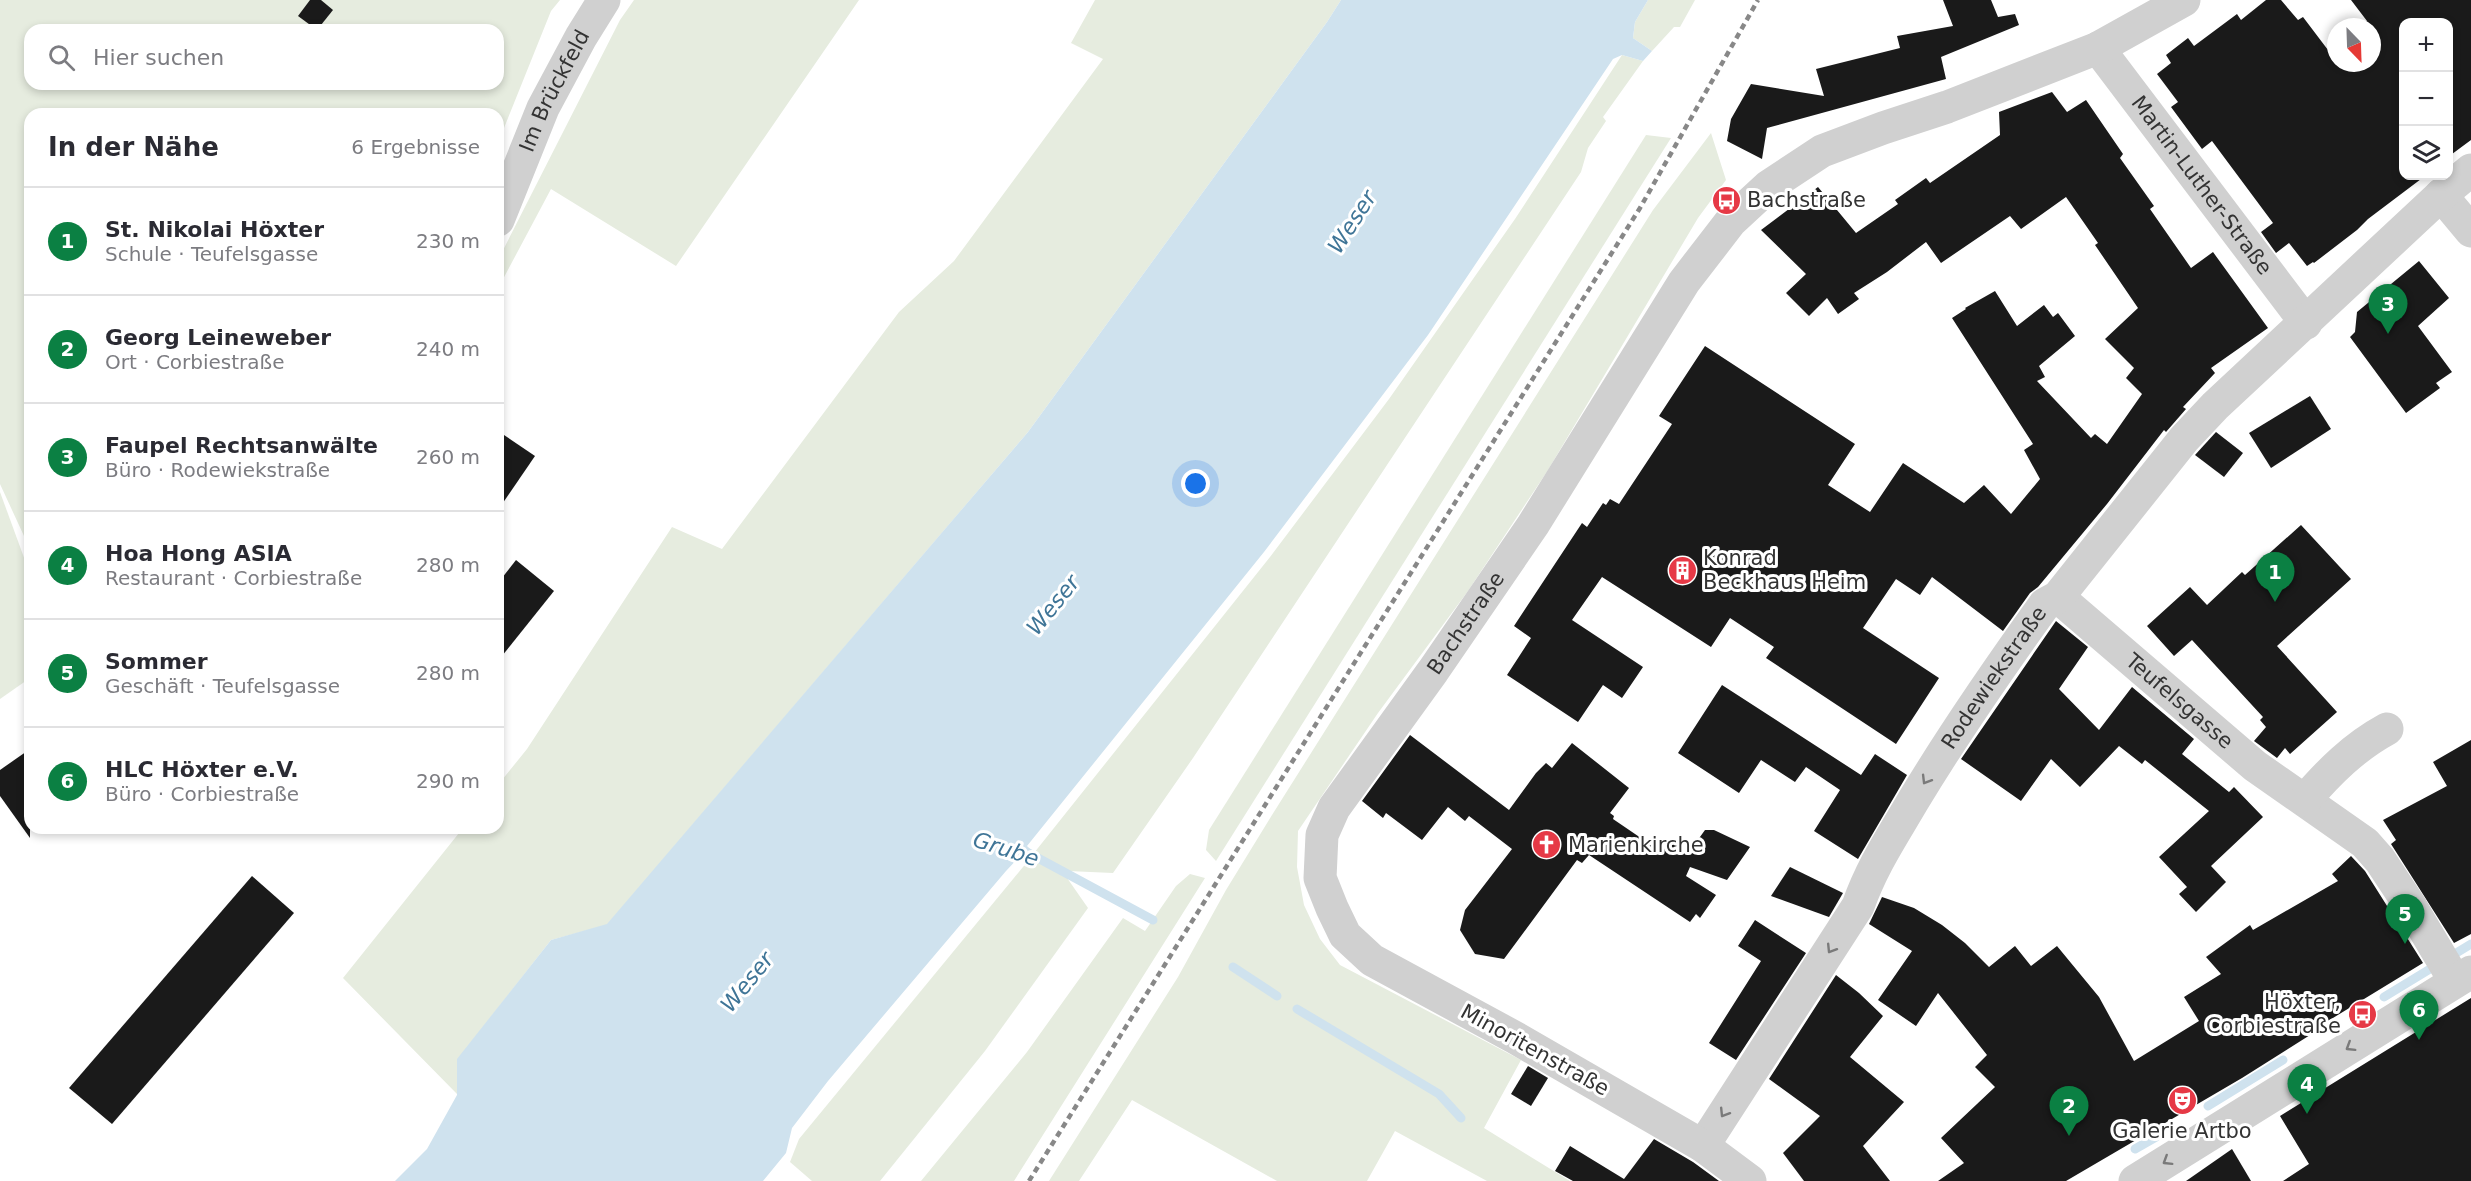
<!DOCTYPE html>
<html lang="de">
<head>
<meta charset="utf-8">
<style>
	:root { --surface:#fff; --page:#f2f2f3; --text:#2b2b33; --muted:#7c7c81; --line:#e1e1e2; --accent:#0b8043 }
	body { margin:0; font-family:"DejaVu Sans",sans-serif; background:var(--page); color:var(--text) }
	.controls { position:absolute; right:18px; top:18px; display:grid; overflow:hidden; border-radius:12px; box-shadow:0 3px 9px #0003 }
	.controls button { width:54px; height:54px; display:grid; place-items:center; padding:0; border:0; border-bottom:2px solid var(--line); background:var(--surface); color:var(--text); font:30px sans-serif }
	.compass { position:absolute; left:2327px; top:18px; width:54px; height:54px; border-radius:50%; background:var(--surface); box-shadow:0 3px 9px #0003; rotate:157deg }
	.you { position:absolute; left:1196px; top:484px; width:21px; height:21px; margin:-15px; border:4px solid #fff; border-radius:50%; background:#1a73e8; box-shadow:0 0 0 9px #1a73e833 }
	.badge { display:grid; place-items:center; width:39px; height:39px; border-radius:50%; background:var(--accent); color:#fff; font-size:20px; font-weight:700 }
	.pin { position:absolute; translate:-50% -50px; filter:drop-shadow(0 2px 3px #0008) }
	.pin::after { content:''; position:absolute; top:32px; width:21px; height:18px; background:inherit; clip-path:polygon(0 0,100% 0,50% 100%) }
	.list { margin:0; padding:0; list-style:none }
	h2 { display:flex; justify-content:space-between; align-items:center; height:78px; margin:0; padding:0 24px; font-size:26px }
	h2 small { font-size:20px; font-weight:400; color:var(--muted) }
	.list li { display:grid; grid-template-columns:39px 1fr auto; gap:18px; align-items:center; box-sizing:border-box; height:108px; padding:0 24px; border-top:2px solid var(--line) }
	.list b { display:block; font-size:22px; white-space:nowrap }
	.list p { margin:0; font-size:20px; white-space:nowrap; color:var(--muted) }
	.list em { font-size:20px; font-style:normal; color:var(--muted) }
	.icon { flex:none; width:33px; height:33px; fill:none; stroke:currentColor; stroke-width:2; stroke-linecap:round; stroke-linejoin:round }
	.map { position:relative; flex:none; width:2471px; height:1181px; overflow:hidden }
	.search { position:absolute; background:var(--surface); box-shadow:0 3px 9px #0003; left:24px; top:24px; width:480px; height:66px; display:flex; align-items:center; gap:15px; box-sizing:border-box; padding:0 21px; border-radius:18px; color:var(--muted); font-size:22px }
	.panel { position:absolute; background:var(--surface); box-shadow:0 3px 9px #0003; left:24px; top:108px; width:480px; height:726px; border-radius:18px }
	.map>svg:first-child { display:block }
</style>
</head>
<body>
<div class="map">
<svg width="2471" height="1181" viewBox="0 0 2471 1181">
	<rect width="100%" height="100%" fill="#fff"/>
	<g fill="#e6ecdf" fill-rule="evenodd">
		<path d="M0 0H560L551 11 498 143V114H30V549L0 484ZM30 30H498V84H30Z"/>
		<polygon points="634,0 859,0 676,266 551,189 502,281 498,280 498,260 620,20"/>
		<polygon points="1095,0 1341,0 1327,22 1028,432 607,925 551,940 458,1059 457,1094 343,978 463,828 498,828 498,785 527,749 672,527 722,549 899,312 954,261 1103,59 1071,43"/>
		<polygon points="1648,0 1695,0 1680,27 1674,27 1652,51 1633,38 1635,22"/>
		<polygon points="1622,55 1643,61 1603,117 1606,121 1588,148 1581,172 1193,758 1113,873 1068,871 1034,853 1270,557 1389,399 1515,219"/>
		<polygon points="1711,133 1726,180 1698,218 1548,470 1468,591 1378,713 1298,831 1297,867 1304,905 1320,939 1340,965 1521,1060 1484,1128 1570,1181 1487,1181 1395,1131 1367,1181 1277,1181 1132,1100 1079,1181 1049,1181 1178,977 1226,890 1272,815 1653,210"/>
		<polygon points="1646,135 1671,138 1216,861 1206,850 1209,830"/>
		<polygon points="0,492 30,574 30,678 0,699"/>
		<polygon points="1032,856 1065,875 1088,908 985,1051 880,1181 812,1181 790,1162 799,1139"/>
		<polygon points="1190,874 1205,878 1014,1181 921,1181 1027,1052 1123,918 1145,931 1176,886"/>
	</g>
	<polygon fill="#cfe2ee" points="1341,0 1648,0 1635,22 1633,38 1652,51 1643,61 1622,55 1613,59 1428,335 1264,552 1027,846 1034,853 1032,856 1021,855 1006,871 828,1081 792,1128 786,1153 763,1181 395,1181 427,1149 457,1095 457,1059 551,940 607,924 1028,432 1327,22"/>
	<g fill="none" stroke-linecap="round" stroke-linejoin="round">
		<g stroke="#cfe2ee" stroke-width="9">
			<polyline points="1023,850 1153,920"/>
			<polyline points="1233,967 1277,996"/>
			<polyline points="2384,997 2471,944"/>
			<polyline points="1297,1009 1439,1094 1461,1118"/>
			<polyline points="2208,1106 2283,1060"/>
			<polyline points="2135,1149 2156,1137"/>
		</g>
	</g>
	<g fill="#1a1a1a">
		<polygon points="310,0 321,0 333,10 317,30 298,16"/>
		<polygon points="1943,0 1991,0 1998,17 2015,14 2019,25 1941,57 1946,79 1767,128 1762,159 1727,141 1731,119 1751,84 1824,96 1816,69 1900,48 1897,36 1953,26"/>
		<polygon points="2266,0 2281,0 2298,20 2303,17 2328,50 2336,44 2336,63 2372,63 2372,27 2358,27 2367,21 2351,0 2471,0 2471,140 2448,157 2448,22 2403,22 2403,176 2425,176 2368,219 2357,230 2314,263 2313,262 2307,266 2289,243 2276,253 2261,232 2273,223 2212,141 2202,149 2171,107 2178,102 2157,74 2171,63 2166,55 2188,38 2194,46 2237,14 2241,20"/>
		<polygon points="2052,92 2067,112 2086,100 2123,154 2120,158 2154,206 2150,209 2191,268 2213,252 2268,328 2211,368 2215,373 2183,407 2186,409 2166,432 2164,430 2107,504 2038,587 2030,593 2003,631 1932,577 1920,595 1896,579 1863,628 1939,678 1896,744 1766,658 1774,647 1730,618 1711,647 1602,577 1572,620 1643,667 1622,698 1603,685 1578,722 1507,675 1531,638 1514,626 1582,523 1587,527 1603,503 1606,505 1610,499 1619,504 1672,424 1659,416 1705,346 1855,444 1828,485 1870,512 1903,463 1964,503 1984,485 2011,514 2040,479 2024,450 2033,444 1952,318 1966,309 1965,308 1995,291 2017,326 2044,305 2053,317 2058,313 2075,336 2039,366 2045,377 2037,381 2091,438 2095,434 2107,444 2142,394 2126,378 2134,368 2105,339 2138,308 2095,245 2098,243 2066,197 2021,229 2010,216 1941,263 1926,242 1887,272 1854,293 1859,299 1838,314 1827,298 1809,316 1786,293 1806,274 1761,230 1818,187 1856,233 1898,204 1895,200 1926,178 1930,183 2000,135 1999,112"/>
		<polygon points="2419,261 2449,298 2418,326 2452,372 2436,383 2440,388 2406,413 2350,337 2355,332 2357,312"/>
		<polygon points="2310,396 2331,429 2271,468 2249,433"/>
		<polygon points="498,431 535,456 498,510"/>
		<polygon points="2216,432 2243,453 2224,477 2195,455"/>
		<polygon points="2301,525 2351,579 2277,646 2337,712 2290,754 2285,748 2277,758 2254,741 2266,727 2260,720 2263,717 2192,640 2174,656 2147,626 2190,587 2207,605 2242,572 2245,575"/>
		<polygon points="516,560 554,591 498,661 498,583"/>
		<polygon points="2056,621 2088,647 2059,689 2099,730 2132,687 2194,739 2182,754 2229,792 2234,787 2263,817 2211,866 2226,882 2196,912 2179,894 2187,887 2159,857 2209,811 2145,760 2142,764 2119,746 2080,787 2051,759 2021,801 1961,759"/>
		<polygon points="1722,685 1861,775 1875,754 1907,775 1858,859 1814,831 1840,790 1806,767 1795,782 1761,760 1739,793 1678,753"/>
		<polygon points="1410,735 1509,810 1536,773 1546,763 1552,768 1572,743 1629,788 1610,813 1614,816 1613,819 1660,851 1676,843 1692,848 1705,830 1714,830 1750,847 1727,880 1690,867 1686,876 1716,895 1700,918 1696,914 1690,922 1589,855 1582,863 1577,860 1504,959 1475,954 1460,930 1465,910 1512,849 1469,816 1465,821 1448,807 1422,840 1386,813 1383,818 1362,801"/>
		<polygon points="2471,740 2471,934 2454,943 2391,844 2396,840 2383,820 2447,786 2433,762"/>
		<polygon points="30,749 30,838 0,796 0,770"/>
		<polygon points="2351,856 2365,871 2423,963 2328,1021 2329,1023 2242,1078 2066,1181 1938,1181 1964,1163 1941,1138 1995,1087 1975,1067 1987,1055 1938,993 1916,1026 1878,1000 1912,951 1869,924 1882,897 1914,908 1942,925 1965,943 1989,967 2015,946 2031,966 2057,946 2099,997 2134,1061 2199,1021 2184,997 2221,974 2206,957 2250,925 2253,930 2338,881 2332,874"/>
		<polygon points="1790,867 1843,893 1829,917 1771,896"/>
		<polygon points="252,876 294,913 112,1124 69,1088"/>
		<polygon points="1755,920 1806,953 1736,1060 1709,1043 1761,961 1738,946"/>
		<polygon points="1836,975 1859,993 1883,1016 1850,1057 1904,1102 1863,1146 1890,1181 1804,1181 1783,1153 1820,1116 1769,1079"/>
		<polygon points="2471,998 2471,1181 2283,1181 2309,1164 2280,1116"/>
		<polygon points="1528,1066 1548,1078 1531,1106 1511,1094"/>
		<polygon points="1654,1139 1693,1162 1719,1181 1573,1181 1555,1171 1570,1146 1624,1179"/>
		<polygon points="2232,1149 2251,1181 2186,1181"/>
	</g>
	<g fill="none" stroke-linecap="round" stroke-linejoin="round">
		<g stroke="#d0d0d0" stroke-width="33">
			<path id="s1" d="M2098 48 2306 323"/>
			<polyline points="2441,195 2471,231"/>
			<path id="s2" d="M498 220 543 108 581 37 604 0"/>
			<path id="s3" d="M2058 597 2255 766 2365 843 2380 860 2411 907 2455 981"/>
			<path d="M2305 800C2329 772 2354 747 2387 729"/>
			<path id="s4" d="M1703 1146 1858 906C1872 866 1892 837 1913 801 1954 733 1999 668 2045 604L2058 597 2184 439 2215 406 2441 195 2471 170"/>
			<path id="s5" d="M1750 1181 1703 1146 1514 1037 1372 960 1345 935 1332 908 1320 878 1322 835 1334 808 1433 671 1533 525 1684 282 1731 221 1769 186 1822 151 1883 128 1947 107 2098 48 2184 0"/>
			<polyline points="2135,1181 2471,972"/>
		</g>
		<polyline stroke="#888" stroke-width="4.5" stroke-dasharray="6 4.5" stroke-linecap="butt" points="1029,1181 1640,208 1758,0"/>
	</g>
	<defs><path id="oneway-chevron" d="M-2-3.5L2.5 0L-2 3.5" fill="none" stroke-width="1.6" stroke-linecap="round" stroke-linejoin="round" transform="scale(1.5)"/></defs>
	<g stroke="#7a7a7a">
		<use href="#oneway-chevron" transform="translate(1926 780) rotate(121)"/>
		<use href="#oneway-chevron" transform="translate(1831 949) rotate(122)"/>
		<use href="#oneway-chevron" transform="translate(2350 1047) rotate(148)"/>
		<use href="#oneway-chevron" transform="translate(1724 1113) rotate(122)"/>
		<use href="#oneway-chevron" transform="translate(2167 1161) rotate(148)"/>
	</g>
	<defs>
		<symbol id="bus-disc" viewBox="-11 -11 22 22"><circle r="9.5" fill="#e63946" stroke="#fff"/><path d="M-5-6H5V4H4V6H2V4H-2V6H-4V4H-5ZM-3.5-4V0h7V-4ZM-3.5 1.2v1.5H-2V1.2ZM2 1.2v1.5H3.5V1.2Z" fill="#fff"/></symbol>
		<symbol id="building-disc" viewBox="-11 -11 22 22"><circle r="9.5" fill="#e63946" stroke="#fff"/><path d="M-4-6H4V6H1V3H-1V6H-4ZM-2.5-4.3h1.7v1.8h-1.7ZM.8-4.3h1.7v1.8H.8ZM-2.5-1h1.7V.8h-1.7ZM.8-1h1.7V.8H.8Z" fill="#fff"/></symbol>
		<symbol id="church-disc" viewBox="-11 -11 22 22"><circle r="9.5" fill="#e63946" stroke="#fff"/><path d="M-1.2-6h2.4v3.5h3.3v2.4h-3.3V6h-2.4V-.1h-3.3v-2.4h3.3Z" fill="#fff"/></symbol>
		<symbol id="theatre-disc" viewBox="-11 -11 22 22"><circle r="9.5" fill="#e63946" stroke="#fff"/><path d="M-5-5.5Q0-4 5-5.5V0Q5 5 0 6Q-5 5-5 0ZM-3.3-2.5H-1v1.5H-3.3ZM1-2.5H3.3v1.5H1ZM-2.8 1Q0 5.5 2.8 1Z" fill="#fff"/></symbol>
	</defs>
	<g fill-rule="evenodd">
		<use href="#bus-disc" x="1710" y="184" width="33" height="33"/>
		<use href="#building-disc" x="1666" y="554" width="33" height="33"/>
		<use href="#church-disc" x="1530" y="828" width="33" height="33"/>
		<use href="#bus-disc" x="2346" y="998" width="33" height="33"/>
		<use href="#theatre-disc" x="2166" y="1084" width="33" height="33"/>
	</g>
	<g text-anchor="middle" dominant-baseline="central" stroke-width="6" stroke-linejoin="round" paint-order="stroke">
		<g font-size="21" fill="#333" stroke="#fff">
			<text stroke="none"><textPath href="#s2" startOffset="141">Im Brückfeld</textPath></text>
			<text stroke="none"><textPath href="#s1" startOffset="172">Martin-Luther-Straße</textPath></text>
			<text stroke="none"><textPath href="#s5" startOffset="837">Bachstraße</textPath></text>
			<text stroke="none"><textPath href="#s4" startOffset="552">Rodewiekstraße</textPath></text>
			<text stroke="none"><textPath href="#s3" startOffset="160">Teufelsgasse</textPath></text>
			<text transform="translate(1535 1050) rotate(29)">Minoritenstraße</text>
		</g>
		<g font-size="21" fill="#333" stroke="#fff" text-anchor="start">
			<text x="1747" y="200">Bachstraße</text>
			<text x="1703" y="558">Konrad<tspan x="1703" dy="24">Beckhaus Heim</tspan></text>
			<text x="1568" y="845">Marienkirche</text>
			<text x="2341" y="1002" text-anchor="end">Höxter,<tspan x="2341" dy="24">Corbiestraße</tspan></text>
			<text x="2182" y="1131" text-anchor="middle">Galerie Artbo</text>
		</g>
		<g font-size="22" font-style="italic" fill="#3f7597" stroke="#fff">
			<text transform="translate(1352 222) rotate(-57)">Weser</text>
			<text transform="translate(1053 605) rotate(-51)">Weser</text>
			<text transform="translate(1006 849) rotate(18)">Grube</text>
			<text transform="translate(747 982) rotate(-51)">Weser</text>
		</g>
	</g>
</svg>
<div class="controls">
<button>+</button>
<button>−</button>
<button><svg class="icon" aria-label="layers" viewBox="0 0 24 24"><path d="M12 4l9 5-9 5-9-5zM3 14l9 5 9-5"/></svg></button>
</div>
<svg class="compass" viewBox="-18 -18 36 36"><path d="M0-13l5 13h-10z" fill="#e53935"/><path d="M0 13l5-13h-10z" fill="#7c7c81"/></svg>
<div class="you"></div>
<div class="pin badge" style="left:2275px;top:602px">1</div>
<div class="pin badge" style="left:2069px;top:1136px">2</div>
<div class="pin badge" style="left:2388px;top:334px">3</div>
<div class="pin badge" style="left:2307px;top:1114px">4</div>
<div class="pin badge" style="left:2405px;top:944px">5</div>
<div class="pin badge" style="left:2419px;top:1040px">6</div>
<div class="search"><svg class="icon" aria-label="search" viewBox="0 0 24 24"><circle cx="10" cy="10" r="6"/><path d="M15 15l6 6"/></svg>Hier suchen</div>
<section class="panel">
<h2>In der Nähe<small>6 Ergebnisse</small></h2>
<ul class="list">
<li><span class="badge">1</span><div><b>St. Nikolai Höxter</b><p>Schule · Teufelsgasse</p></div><em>230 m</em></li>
<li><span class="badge">2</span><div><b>Georg Leineweber</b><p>Ort · Corbiestraße</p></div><em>240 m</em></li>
<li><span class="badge">3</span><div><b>Faupel Rechtsanwälte</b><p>Büro · Rodewiekstraße</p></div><em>260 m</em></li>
<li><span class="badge">4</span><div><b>Hoa Hong ASIA</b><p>Restaurant · Corbiestraße</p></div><em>280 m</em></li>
<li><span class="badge">5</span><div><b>Sommer</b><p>Geschäft · Teufelsgasse</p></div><em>280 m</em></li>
<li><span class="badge">6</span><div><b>HLC Höxter e.V.</b><p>Büro · Corbiestraße</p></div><em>290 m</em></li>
</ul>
</section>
</div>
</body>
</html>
